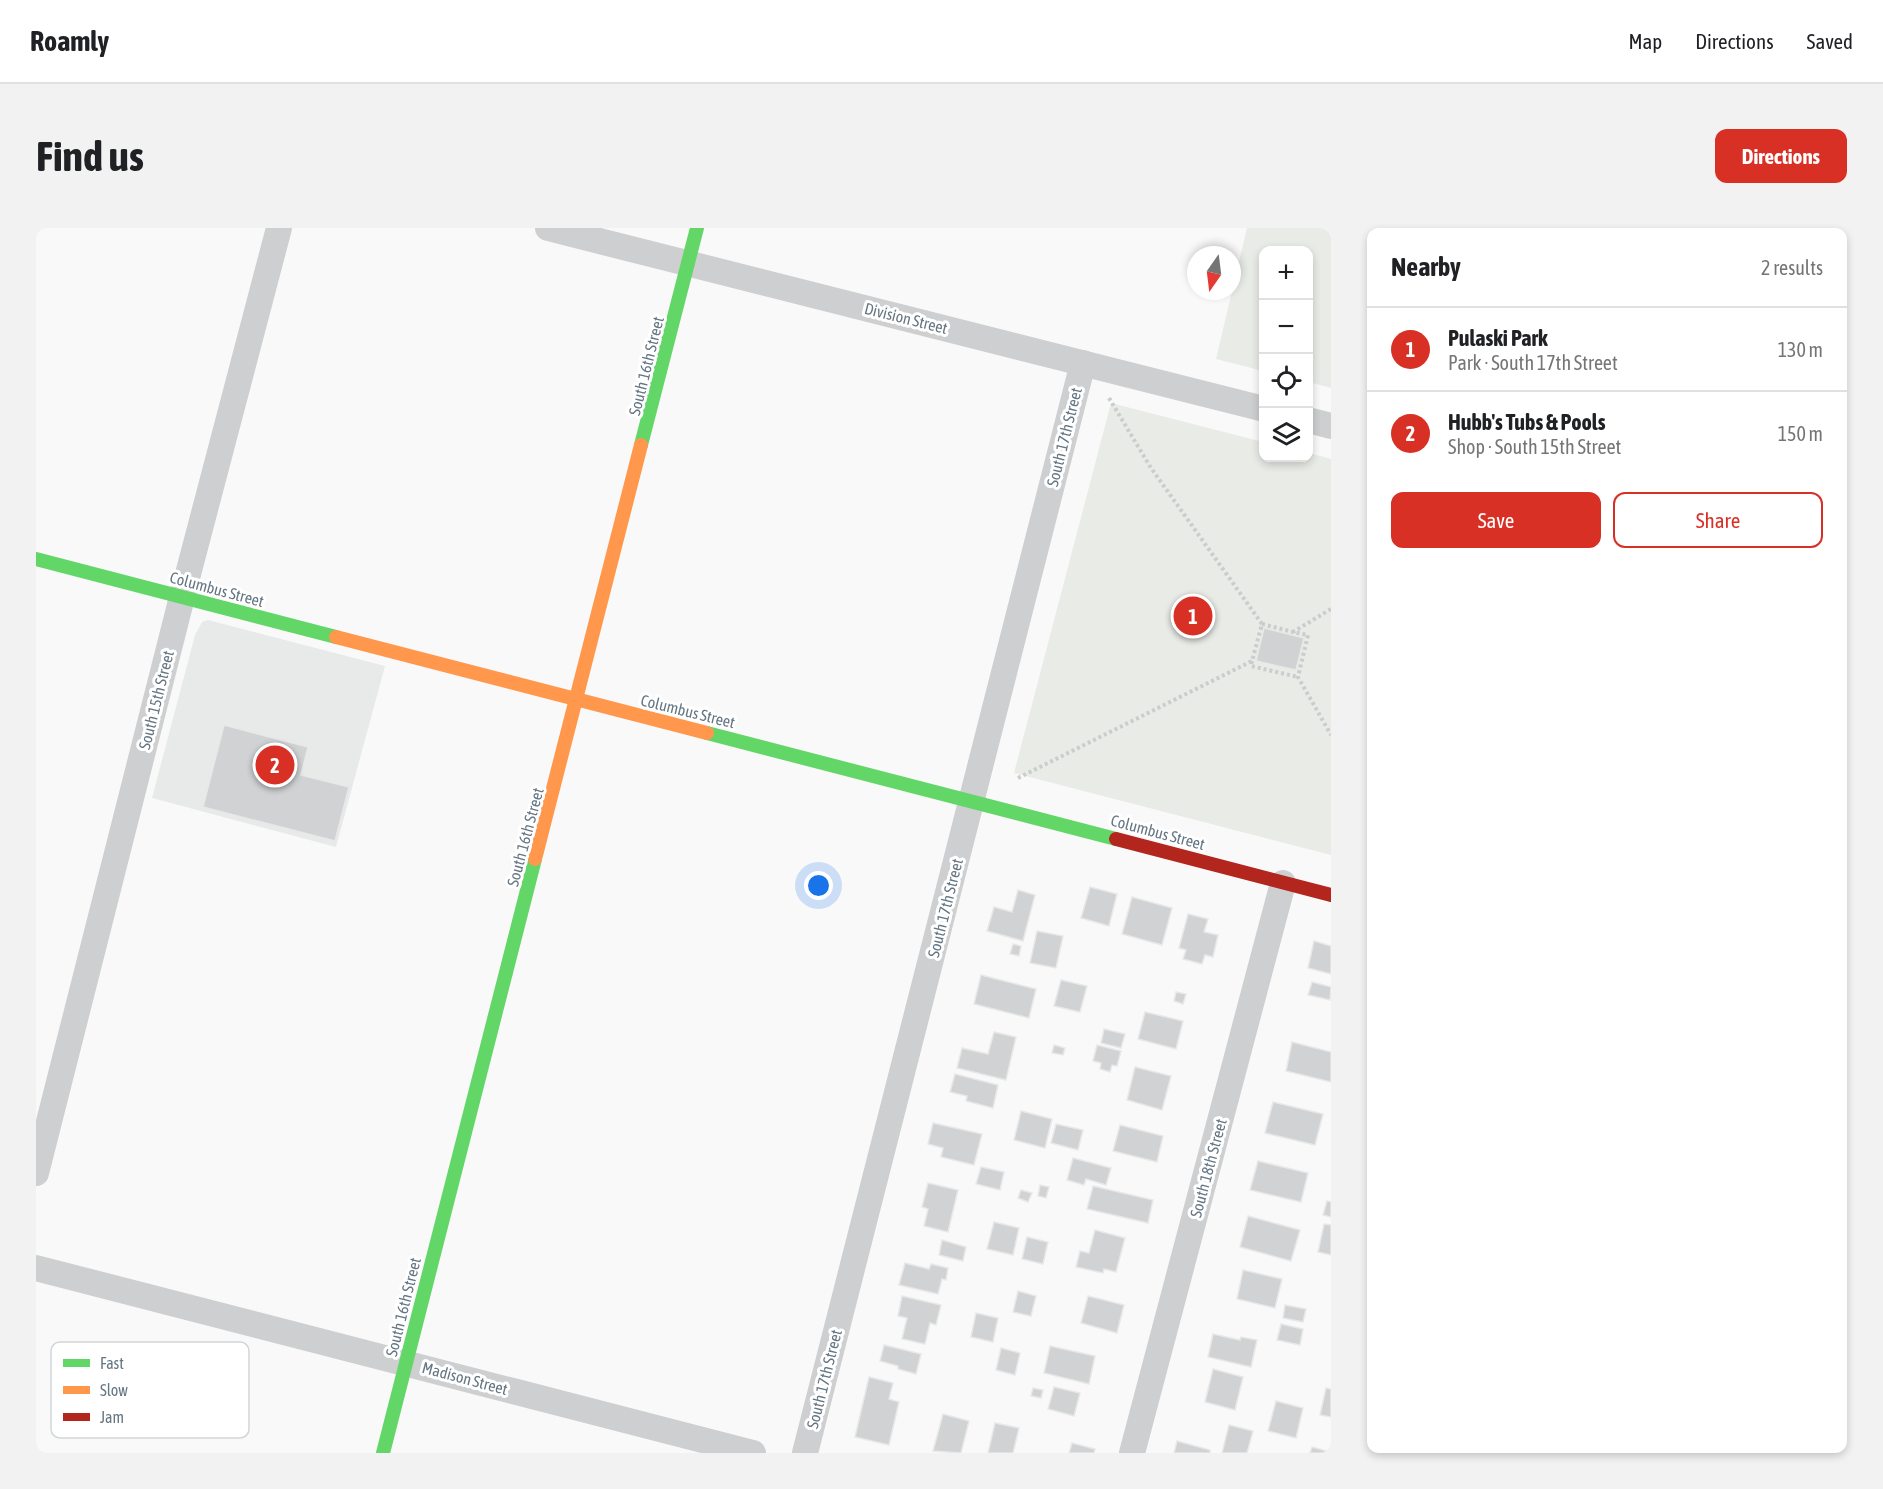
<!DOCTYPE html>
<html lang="en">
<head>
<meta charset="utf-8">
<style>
	:root { --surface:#fff; --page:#f2f2f2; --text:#202124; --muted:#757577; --line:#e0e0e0; --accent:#d93025 }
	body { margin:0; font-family:"Asap Condensed",sans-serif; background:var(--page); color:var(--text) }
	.controls { position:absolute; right:18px; top:18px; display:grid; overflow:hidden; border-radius:12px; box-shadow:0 3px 9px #0003 }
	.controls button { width:54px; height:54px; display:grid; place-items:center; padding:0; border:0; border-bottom:2px solid var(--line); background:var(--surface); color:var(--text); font:30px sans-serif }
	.compass { position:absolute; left:1151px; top:18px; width:54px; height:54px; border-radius:50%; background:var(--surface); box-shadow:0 3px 9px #0003; rotate:194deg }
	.you { position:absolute; left:783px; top:658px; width:21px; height:21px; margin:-15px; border:4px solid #fff; border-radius:50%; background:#1a73e8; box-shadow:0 0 0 9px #1a73e833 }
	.badge { display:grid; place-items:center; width:39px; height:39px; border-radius:50%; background:var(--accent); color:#fff; font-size:20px; font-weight:700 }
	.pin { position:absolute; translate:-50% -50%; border:3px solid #fff; box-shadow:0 2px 6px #0006 }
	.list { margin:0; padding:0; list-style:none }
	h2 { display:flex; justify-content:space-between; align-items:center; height:78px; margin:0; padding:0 24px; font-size:26px }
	h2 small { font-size:20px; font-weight:400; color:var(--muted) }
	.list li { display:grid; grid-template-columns:39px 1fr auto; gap:18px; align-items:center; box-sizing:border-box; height:84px; padding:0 24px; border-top:2px solid var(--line) }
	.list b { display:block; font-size:22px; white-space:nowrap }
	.list p { margin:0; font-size:20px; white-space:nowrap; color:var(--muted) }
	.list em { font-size:20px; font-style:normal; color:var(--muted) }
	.actions { display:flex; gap:12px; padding:18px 24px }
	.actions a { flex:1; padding:14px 0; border:2px solid var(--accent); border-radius:12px; text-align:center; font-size:21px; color:var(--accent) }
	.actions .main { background:var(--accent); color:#fff }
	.icon { flex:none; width:33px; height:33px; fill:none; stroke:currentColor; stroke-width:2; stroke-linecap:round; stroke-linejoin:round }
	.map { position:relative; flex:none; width:1295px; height:1225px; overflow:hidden; border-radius:12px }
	header { display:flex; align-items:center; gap:36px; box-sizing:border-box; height:84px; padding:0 30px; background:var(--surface); border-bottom:2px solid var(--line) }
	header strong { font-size:28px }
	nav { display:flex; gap:33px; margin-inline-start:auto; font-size:21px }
	.intro { display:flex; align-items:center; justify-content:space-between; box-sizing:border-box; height:144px; padding:0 36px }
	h1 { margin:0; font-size:42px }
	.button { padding:15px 27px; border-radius:12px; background:var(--accent); color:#fff; font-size:21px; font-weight:700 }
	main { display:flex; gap:36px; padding:0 36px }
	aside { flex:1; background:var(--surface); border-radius:12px; box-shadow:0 3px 9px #0003 }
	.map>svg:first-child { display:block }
</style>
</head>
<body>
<header>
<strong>Roamly</strong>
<nav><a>Map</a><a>Directions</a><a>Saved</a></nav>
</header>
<div class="intro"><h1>Find us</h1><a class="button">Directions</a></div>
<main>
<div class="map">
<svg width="1295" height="1225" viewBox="0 0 1295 1225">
	<rect width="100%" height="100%" fill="#f9f9f9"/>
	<polygon fill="#e8e9e9" points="172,392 349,438 300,619 116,570 159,407 166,394"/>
	<g fill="#e8ebe6">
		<polygon points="1211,0 1295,0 1295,160 1273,154 1272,22 1228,22 1227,143 1180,131"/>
		<polygon points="1075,175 1227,214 1228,230 1272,230 1273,225 1295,231 1295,627 978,545"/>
	</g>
	<g fill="#d0d2d3" stroke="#e8e8e8" stroke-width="1.5">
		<polygon points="1228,400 1268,410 1260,442 1220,433"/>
		<polygon points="188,497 272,519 265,547 313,559 299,613 167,579"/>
		<polygon points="1054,659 1081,666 1073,698 1045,690"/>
		<polygon points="982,662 999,667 987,713 951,703 958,679 976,684"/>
		<polygon points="1096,669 1136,680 1126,717 1086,706"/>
		<polygon points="1152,686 1172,691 1168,704 1182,707 1177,729 1169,727 1166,736 1147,731 1150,722 1143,720"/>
		<polygon points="1001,703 1027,708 1020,740 994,735"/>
		<polygon points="1278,713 1295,718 1295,746 1272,740"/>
		<polygon points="977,716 985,718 983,728 974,726"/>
		<polygon points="945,747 1000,761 993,790 938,776"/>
		<polygon points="1025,752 1051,758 1044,784 1018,778"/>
		<polygon points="1276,754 1295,759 1294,772 1272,767"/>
		<polygon points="1140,764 1150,766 1147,776 1138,773"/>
		<polygon points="1109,784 1147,793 1140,821 1102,811"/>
		<polygon points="1068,801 1089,806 1085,820 1065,815"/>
		<polygon points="958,804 980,809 970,852 921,840 926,820 952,826"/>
		<polygon points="1256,814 1295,824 1295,854 1250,843"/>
		<polygon points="1018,817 1029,820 1027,827 1016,825"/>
		<polygon points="1061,817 1085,823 1081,838 1076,837 1074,844 1064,841 1065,835 1057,833"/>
		<polygon points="1099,839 1135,848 1126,882 1091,872"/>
		<polygon points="919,846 962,857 957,880 930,873 931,868 914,864"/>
		<polygon points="1237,874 1287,886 1279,917 1229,905"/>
		<polygon points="985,883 1016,891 1009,920 978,912"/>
		<polygon points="897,895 946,906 938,937 905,929 907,920 892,916"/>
		<polygon points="1020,896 1047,902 1042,922 1015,915"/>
		<polygon points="1084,897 1127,908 1121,934 1077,923"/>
		<polygon points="1037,930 1075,940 1070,957 1050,951 1048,957 1031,952"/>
		<polygon points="1222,933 1272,945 1265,974 1214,962"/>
		<polygon points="945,939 968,944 964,962 940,956"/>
		<polygon points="892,955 922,962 912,1004 888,998 892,981 886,979"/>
		<polygon points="1004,957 1013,959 1010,970 1002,968"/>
		<polygon points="1057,958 1117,972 1112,995 1051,981"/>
		<polygon points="985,962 996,965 992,974 982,970"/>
		<polygon points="1291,973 1295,974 1295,989 1287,987"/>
		<polygon points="1212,988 1264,1002 1255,1033 1204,1019"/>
		<polygon points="958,994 983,1000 977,1027 951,1021"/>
		<polygon points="1288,996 1295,997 1295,1027 1282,1024"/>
		<polygon points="1059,1002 1089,1010 1080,1044 1068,1041 1067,1045 1040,1039 1044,1023 1053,1025"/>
		<polygon points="991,1009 1012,1014 1007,1036 986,1031"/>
		<polygon points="906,1012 930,1019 927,1033 903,1027"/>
		<polygon points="869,1035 893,1041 895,1036 912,1040 910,1052 906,1051 902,1066 863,1057"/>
		<polygon points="1207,1042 1246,1051 1239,1080 1201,1071"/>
		<polygon points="982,1063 1000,1068 995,1088 977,1084"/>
		<polygon points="866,1068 905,1077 900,1097 894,1095 889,1116 866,1111 871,1090 862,1088"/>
		<polygon points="1052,1068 1088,1077 1081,1105 1045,1095"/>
		<polygon points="1249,1077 1270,1081 1267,1094 1247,1090"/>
		<polygon points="940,1085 962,1090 957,1114 935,1109"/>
		<polygon points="1245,1096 1267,1101 1264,1117 1241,1112"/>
		<polygon points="1177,1106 1204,1112 1205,1109 1221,1112 1215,1139 1172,1129"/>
		<polygon points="848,1117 885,1126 880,1146 862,1141 862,1138 844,1133"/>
		<polygon points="1014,1118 1059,1128 1053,1156 1008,1145"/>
		<polygon points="965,1120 984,1125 979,1147 960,1142"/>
		<polygon points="1177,1141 1207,1149 1199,1182 1169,1174"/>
		<polygon points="833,1149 857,1155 853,1171 863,1174 853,1217 819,1209"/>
		<polygon points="1018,1159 1044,1165 1038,1188 1012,1181"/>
		<polygon points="997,1160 1007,1162 1005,1170 995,1168"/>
		<polygon points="1290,1160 1295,1161 1295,1189 1284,1187"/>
		<polygon points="1240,1173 1267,1180 1260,1210 1232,1203"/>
		<polygon points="907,1186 933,1193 925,1225 897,1223"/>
		<polygon points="959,1195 983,1200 977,1225 952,1225"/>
		<polygon points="1193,1197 1217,1203 1211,1225 1186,1225"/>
		<polygon points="1141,1213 1174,1222 1174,1225 1138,1225"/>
		<polygon points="1036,1215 1059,1221 1058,1225 1033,1225"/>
		<polygon points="1276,1219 1294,1224 1294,1225 1274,1225"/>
	</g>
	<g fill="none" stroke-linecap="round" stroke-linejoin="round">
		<g stroke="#cbcccd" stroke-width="4" stroke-dasharray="3 3" stroke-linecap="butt">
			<polyline points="1295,381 1257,404 1272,407 1262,449 1295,507"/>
			<polyline points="1226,396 1257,404"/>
			<polyline points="1216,433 1215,438 1262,449"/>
			<polyline points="982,550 1216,433 1226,396 1115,240 1073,170"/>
		</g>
		<g stroke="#cecfd0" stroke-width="26">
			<polyline points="512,0 1228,181"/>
			<polyline points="1272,192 1295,198"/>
			<polyline points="0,945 146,369 243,0"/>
			<polyline points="0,1040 717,1225"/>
			<polyline points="769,1225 1047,135"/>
			<polyline points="1096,1225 1247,655"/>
		</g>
		<g stroke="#63d668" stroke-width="14">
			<polyline points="605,217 661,0"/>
			<polyline points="0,331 300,409"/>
			<polyline points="671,505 1080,611"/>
			<polyline points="347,1225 499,631"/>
		</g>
		<g stroke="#ff974d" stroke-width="14">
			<polyline points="300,409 671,505"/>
			<polyline points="499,631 605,217"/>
		</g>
		<polyline stroke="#b3261e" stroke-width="14" points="1080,611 1295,667"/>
	</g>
	<g text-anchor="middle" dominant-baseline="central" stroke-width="6" stroke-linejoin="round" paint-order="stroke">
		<g font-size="16" fill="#657683" stroke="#fff">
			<text transform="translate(870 90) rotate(14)">Division Street</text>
			<text transform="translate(610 138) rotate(-76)">South 16th Street</text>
			<text transform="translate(1028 209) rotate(-76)">South 17th Street</text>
			<text transform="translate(181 361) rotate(15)">Columbus Street</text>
			<text transform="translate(120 472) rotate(-76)">South 15th Street</text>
			<text transform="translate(652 483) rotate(14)">Columbus Street</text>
			<text transform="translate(1122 604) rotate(15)">Columbus Street</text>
			<text transform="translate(489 609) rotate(-75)">South 16th Street</text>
			<text transform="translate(909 680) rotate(-76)">South 17th Street</text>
			<text transform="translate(1172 940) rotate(-75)">South 18th Street</text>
			<text transform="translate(367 1079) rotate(-76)">South 16th Street</text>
			<text transform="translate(429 1150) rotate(15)">Madison Street</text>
			<text transform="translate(788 1151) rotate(-76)">South 17th Street</text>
		</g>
	</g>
	<rect x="15" y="1114" width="198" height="96" rx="9" fill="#fff" stroke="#d1d6da" stroke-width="1.5"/>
	<rect x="27" y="1131" width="27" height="8" fill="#63d668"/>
	<rect x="27" y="1158" width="27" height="8" fill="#ff974d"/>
	<rect x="27" y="1185" width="27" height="8" fill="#b3261e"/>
	<g font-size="16" fill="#657683">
		<text x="64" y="1141">Fast</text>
		<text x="64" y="1168">Slow</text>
		<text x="64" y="1195">Jam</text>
	</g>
</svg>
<div class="controls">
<button>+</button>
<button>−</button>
<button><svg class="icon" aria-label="locate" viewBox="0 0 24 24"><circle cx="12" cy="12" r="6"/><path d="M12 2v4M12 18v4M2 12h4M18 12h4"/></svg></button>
<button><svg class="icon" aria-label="layers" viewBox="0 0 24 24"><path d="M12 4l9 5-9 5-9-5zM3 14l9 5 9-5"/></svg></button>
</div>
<svg class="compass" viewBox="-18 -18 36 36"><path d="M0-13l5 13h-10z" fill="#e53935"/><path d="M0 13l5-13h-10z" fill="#757577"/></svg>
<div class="you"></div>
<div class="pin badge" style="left:1157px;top:388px">1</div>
<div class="pin badge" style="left:239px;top:537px">2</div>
</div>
<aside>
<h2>Nearby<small>2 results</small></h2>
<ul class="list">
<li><span class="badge">1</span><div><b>Pulaski Park</b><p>Park · South 17th Street</p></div><em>130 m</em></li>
<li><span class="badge">2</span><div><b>Hubb's Tubs &amp; Pools</b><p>Shop · South 15th Street</p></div><em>150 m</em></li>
</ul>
<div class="actions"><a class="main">Save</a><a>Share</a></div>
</aside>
</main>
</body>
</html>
